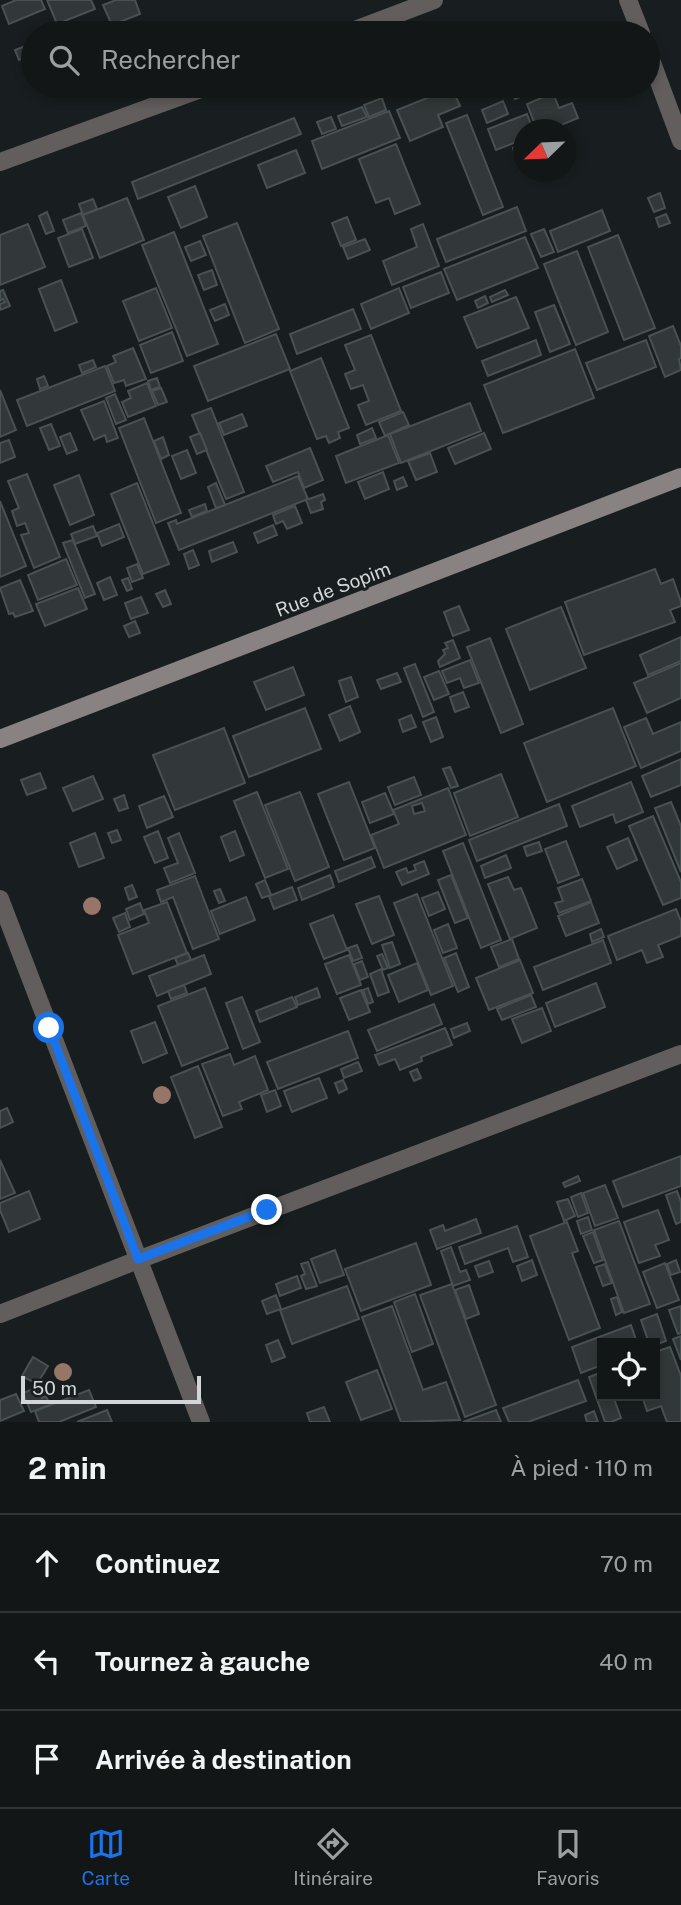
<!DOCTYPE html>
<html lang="fr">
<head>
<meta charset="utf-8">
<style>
	:root { --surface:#121617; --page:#1b1f20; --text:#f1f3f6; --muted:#9c9fa1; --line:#313536; --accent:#1a73e8 }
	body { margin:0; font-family:"Public Sans",sans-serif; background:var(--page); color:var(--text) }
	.controls { position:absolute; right:21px; bottom:21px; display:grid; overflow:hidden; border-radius:0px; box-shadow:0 4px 10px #0003 }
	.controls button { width:63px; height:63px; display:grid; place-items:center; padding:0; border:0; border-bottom:2px solid var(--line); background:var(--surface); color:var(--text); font:35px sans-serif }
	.compass { position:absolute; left:513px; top:119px; width:63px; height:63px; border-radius:50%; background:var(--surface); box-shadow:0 4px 10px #0003; rotate:247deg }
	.scale { position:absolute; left:21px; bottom:18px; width:180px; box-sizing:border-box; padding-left:7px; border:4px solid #d2d6d6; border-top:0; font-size:19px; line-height:24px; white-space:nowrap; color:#d2d6d6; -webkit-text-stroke:5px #181e1f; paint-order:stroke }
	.stop { position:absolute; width:21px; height:21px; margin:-16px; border:5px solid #1a73e8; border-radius:50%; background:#fff }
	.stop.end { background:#1a73e8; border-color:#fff; box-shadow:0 2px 7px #0008 }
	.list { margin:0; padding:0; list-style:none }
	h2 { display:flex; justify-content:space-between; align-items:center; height:91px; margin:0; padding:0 28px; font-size:30px }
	h2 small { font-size:23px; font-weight:400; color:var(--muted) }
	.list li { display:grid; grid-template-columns:46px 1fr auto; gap:21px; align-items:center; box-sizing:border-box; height:98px; padding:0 28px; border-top:2px solid var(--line) }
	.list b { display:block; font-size:26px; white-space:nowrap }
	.list em { font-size:23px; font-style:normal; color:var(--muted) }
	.icon { flex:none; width:38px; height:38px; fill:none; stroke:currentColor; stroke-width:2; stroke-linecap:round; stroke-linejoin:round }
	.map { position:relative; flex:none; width:681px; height:1422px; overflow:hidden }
	.search { position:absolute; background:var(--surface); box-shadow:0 4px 10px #0003; left:21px; right:21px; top:21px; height:77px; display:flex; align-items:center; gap:18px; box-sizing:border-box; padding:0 24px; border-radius:38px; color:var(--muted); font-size:26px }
	.sheet { height:385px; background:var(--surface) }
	nav { display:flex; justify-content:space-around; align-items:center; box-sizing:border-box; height:98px; border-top:2px solid var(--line); background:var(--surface); font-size:19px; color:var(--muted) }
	nav a { display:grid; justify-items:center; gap:4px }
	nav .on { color:var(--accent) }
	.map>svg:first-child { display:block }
</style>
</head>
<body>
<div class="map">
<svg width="681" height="1422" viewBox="0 0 681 1422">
	<rect width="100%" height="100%" fill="#181e1f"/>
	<g fill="#323839" stroke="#4a5152" stroke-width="2" fill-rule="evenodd">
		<polygon points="16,0 41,0 45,9 9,24 2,6"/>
		<polygon points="47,0 91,0 95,9 57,24"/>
		<polygon points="116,0 135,0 140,14 112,25 103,5"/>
		<polygon points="33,43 33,54 19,60 15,50"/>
		<polygon points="510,86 548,86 515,99"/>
		<polygon points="452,88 460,106 438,115 443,127 410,141 397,110"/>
		<polygon points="553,93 559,108 572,103 578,118 549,130 537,130 527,104"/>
		<polygon points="382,98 386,110 369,117 364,105"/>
		<polygon points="503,101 508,114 487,123 482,110"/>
		<polygon points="362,107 367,117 342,126 338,116"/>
		<polygon points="389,111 400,138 322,169 312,141"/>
		<polygon points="527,114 533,130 524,130 524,139 496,150 488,129"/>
		<polygon points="467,115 503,207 483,215 446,123"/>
		<polygon points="331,117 336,129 322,134 317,122"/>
		<polygon points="294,118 301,134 138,199 132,182"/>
		<polygon points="523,143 524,154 516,157 513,148"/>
		<polygon points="396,144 420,204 395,214 389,198 376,203 359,159"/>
		<polygon points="296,150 305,173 267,188 258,165"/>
		<polygon points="195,186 207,217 181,228 168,197"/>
		<polygon points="660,193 665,208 654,212 648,198"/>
		<polygon points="127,198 144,240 100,258 83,215"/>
		<polygon points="93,199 97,209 83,215 79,204"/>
		<polygon points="517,207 526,231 446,262 437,239"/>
		<polygon points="602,210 610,231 558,252 550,231"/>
		<polygon points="47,212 54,231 46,234 39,216"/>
		<polygon points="81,213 86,226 68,233 63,220"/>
		<polygon points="666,214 670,223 659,227 656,218"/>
		<polygon points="347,217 356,240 341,246 332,223"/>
		<polygon points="237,223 279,329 245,343 203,236"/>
		<polygon points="28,224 45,267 0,285 0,235"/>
		<polygon points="423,224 439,266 392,285 383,261 417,247 411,229"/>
		<polygon points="82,229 93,258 69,267 58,238"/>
		<polygon points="544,229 554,252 541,257 531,234"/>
		<polygon points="174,232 218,344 187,356 142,245"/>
		<polygon points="618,235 655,328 624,340 588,247"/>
		<polygon points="525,237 538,268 457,300 444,269"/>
		<polygon points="365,239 370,250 348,259 343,247"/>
		<polygon points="200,241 206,255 191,261 185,247"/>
		<polygon points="577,251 608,332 576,345 544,264"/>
		<polygon points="212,270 217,285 204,290 198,275"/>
		<polygon points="441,272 449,293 411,308 403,287"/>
		<polygon points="61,280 77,322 55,331 39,289"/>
		<polygon points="156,288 172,328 139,341 123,301"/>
		<polygon points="399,288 409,313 371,329 361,304"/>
		<polygon points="3,290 10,306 0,310 0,304 5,302 3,299 0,301 0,291"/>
		<polygon points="505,290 508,295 492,302 490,297"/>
		<polygon points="485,296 488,303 478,308 475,301"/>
		<polygon points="516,297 529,328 477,348 464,317"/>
		<polygon points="225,304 229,315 215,321 210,310"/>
		<polygon points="554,305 570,344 550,352 535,312"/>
		<polygon points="353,309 361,329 297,354 290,334"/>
		<polygon points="673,326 681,346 681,358 679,359 681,370 665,377 649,336"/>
		<polygon points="172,332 183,361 151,373 140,345"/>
		<polygon points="276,334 290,369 208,401 194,366"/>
		<polygon points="371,335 401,411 366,425 358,405 369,401 363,385 351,389 345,374 355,370 345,345"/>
		<polygon points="536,340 541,355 488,376 482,361"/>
		<polygon points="646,340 656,367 597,390 586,363"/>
		<polygon points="133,348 146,379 126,386 124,380 114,383 107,366 116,362 113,356"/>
		<polygon points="575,349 594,398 503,433 484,385"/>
		<polygon points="321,358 349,428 338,432 340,438 329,443 326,436 317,439 290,371"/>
		<polygon points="93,360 96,367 82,373 79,365"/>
		<polygon points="105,366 115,391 27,426 17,400"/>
		<polygon points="44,376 48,386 40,389 37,379"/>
		<polygon points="157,378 160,387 151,390 148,381"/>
		<polygon points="147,383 156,406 128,417 122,402 131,398 128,391"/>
		<polygon points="161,388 167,402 158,405 152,391"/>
		<polygon points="0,390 16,430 0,437"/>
		<polygon points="115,394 126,420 116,424 106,398"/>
		<polygon points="104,401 118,438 107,442 105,435 94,440 81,410"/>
		<polygon points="470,403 481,431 401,463 390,434"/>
		<polygon points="211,408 244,492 226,499 192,415"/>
		<polygon points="403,412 409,425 385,436 379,422"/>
		<polygon points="242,414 247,426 224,435 219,423"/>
		<polygon points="144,418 181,513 156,523 119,428"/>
		<polygon points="51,424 60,446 49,450 40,428"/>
		<polygon points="372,428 376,438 360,444 357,435"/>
		<polygon points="70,433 77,450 67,454 60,437"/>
		<polygon points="200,433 207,450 197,454 190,437"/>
		<polygon points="484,433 491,449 455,464 448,448"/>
		<polygon points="388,435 399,463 346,483 336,456"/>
		<polygon points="163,437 169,455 161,459 154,441"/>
		<polygon points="9,440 15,457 0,463 0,443"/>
		<polygon points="310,448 323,480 304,488 298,472 273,482 266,466"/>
		<polygon points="187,450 196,473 181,479 172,456"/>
		<polygon points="430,453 437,472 416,480 408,461"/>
		<polygon points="383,472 389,489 365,499 358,482"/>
		<polygon points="27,474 60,557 34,568 21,535 29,533 25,523 17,526 12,511 19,508 8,481"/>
		<polygon points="79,475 94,515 70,525 54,485"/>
		<polygon points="298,476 308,499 179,550 168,523 176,520 177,524"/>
		<polygon points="403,477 407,486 397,490 394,481"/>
		<polygon points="137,483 169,564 143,574 111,494"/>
		<polygon points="216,483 225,505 216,508 208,487"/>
		<polygon points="323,494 325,500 321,502 323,509 311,513 306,500"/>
		<polygon points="0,501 26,566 0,577"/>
		<polygon points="205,504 207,511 192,517 189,510"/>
		<polygon points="295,506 302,523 287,529 283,521 276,524 273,515"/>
		<polygon points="119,524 124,537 102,546 97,533"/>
		<polygon points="273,525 277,535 258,543 254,533"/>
		<polygon points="93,526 97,536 75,544 71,534"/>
		<polygon points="73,540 95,594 85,598 63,543"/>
		<polygon points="233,542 237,552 212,562 209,551"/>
		<polygon points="193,550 199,565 189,569 184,554"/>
		<polygon points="66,559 77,585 38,600 28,575"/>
		<polygon points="137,564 143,578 132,582 127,568"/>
		<polygon points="655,569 661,584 673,579 681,602 681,606 670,610 675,622 584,655 565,602"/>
		<polygon points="110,577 117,595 104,600 97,583"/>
		<polygon points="128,578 132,589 127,591 122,580"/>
		<polygon points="20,580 33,611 15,617 13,613 9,614 0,588"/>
		<polygon points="78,588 87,609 45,626 36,604"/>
		<polygon points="165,590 171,604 163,607 156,594"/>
		<polygon points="141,597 148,613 131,619 125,603"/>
		<polygon points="459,606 469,630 453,636 444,612"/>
		<polygon points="561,607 586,668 530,690 506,629"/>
		<polygon points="135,621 140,633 129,637 124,626"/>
		<polygon points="681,637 681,661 648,675 640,655"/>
		<polygon points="490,638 523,724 501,733 467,647"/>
		<polygon points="453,640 460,658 440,667 438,661 445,654 443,650 448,648 445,643"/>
		<polygon points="470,660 479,683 464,688 460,678 447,683 442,671"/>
		<polygon points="681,663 681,698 647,713 634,683"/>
		<polygon points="415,664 434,712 423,717 404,668"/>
		<polygon points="293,667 304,695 266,710 254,682"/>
		<polygon points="439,671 449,694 434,700 424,677"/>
		<polygon points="397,673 401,682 381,689 377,680"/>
		<polygon points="351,677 358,697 346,702 339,681"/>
		<polygon points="463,692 469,707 455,712 450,697"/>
		<polygon points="350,706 360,732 340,741 329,715"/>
		<polygon points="305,708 321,749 249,777 233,736"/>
		<polygon points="613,708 636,766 547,802 524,743"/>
		<polygon points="411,715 416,727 403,732 399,720"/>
		<polygon points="436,717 443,737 431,742 423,722"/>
		<polygon points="646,718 653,734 681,722 681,751 641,768 624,727"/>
		<polygon points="224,728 245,783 175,810 153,755"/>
		<polygon points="681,759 681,785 651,797 642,776"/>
		<polygon points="450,767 458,786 451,788 443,769"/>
		<polygon points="40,773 46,788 27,795 21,780"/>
		<polygon points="501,774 518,817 470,836 454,793"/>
		<polygon points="93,776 103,799 73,811 63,788"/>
		<polygon points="414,777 421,795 395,805 388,787"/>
		<polygon points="349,782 375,848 344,860 318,794"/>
		<polygon points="631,782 643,812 616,823 613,814 580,827 572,806"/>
		<path d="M448 788 466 835 384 868 371 835 399 824 393 810ZM422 803 425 811 414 814 412 806Z"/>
		<polygon points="257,792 288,869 265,878 234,801"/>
		<polygon points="300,792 329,867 295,881 265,805"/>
		<polygon points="385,793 394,814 370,823 362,802"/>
		<polygon points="124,795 128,808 119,811 114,799"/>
		<polygon points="164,796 173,817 147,828 139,806"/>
		<polygon points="671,802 681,826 681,872 655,808"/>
		<polygon points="559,804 567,826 477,861 469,840"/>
		<polygon points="653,816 681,882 681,898 663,905 629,826"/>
		<polygon points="117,830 121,840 112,843 108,833"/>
		<polygon points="158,831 168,858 155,863 144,837"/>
		<polygon points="235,831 244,855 230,861 221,837"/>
		<polygon points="95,833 104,858 79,867 70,843"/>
		<polygon points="179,833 195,873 170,883 164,868 178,863 168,838"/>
		<polygon points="628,838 637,860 617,869 607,847"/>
		<polygon points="566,841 579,875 558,883 545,849"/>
		<polygon points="539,842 542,851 527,856 524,847"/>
		<polygon points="463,843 501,940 481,948 443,851"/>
		<polygon points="506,855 511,868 485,878 481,866"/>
		<polygon points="371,857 375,867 339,882 335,871"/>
		<polygon points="424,861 429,874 402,885 396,872 406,868 408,873 416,870 414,865"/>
		<polygon points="330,875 334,887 302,900 298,888"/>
		<polygon points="451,875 468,918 455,923 438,880"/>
		<polygon points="195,876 219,939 193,949 173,897 161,902 157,890"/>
		<polygon points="508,877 514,890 521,888 537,928 510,939 488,884"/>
		<polygon points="582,879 591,901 559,913 555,903 563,901 558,888"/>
		<polygon points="265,880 271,895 262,898 256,884"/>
		<polygon points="132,885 137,897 129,900 125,888"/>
		<polygon points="292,887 297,900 274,909 269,896"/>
		<polygon points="220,889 225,901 219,903 214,891"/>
		<polygon points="438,892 445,909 429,916 422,898"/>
		<polygon points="417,894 453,986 431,995 394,903"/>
		<polygon points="379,896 394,935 372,944 356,904"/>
		<polygon points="246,897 255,920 220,934 211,911"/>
		<polygon points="167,902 187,953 133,974 118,935 149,923 144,910"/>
		<polygon points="591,902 599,923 566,936 558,916"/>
		<polygon points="140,903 144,914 130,920 126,909"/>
		<polygon points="676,909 681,921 681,936 658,945 663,957 647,963 642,950 617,960 608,936"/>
		<polygon points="125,913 130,927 119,932 113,918"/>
		<polygon points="333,915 347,950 324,959 310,924"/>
		<polygon points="448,924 457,948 443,953 434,930"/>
		<polygon points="601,929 604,937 592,942 590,934"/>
		<polygon points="512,939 519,959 499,967 491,947"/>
		<polygon points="603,940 611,963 543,990 534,967"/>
		<polygon points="392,942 400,964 390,968 382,945"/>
		<polygon points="357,945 362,958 353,961 348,948"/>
		<polygon points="188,953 191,960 178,965 175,958"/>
		<polygon points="456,953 469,987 458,992 444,958"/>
		<polygon points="382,954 388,968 383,970 377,956"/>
		<polygon points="204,955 211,974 157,996 149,976"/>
		<polygon points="349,955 361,985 337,994 325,964"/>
		<polygon points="520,960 533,993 489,1010 476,978"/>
		<polygon points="362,961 368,977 360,980 354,964"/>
		<polygon points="417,963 428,990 399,1002 388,975"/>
		<polygon points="381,969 389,992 378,996 370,974"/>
		<polygon points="596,983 605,1007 555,1027 546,1003"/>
		<polygon points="184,985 187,993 171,999 168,991"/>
		<polygon points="205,988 228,1048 182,1066 158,1006"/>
		<polygon points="317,988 320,997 298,1005 295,997"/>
		<polygon points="368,988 373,1002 368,1004 363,990"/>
		<polygon points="361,990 370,1012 349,1020 340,998"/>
		<polygon points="531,995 536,1007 502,1020 497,1009"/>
		<polygon points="242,997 260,1042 243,1049 226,1003"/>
		<polygon points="292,997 297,1007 260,1022 256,1011"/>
		<polygon points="434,1004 442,1024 377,1051 368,1030"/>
		<polygon points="542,1008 551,1031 522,1043 512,1019"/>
		<polygon points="155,1022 167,1053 143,1063 131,1031"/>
		<polygon points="467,1023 470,1031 454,1038 451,1029"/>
		<polygon points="445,1028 452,1045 421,1057 422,1061 400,1070 395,1059 379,1065 375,1055"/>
		<polygon points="348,1031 358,1058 278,1089 267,1062"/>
		<polygon points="230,1054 234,1065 255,1056 268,1090 239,1102 242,1109 223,1116 202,1064"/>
		<polygon points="358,1062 362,1071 344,1078 341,1069"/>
		<polygon points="198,1066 222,1127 195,1138 171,1077"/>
		<polygon points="417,1069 421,1078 414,1081 410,1072"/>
		<polygon points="319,1078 327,1098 292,1112 284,1091"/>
		<polygon points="343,1080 347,1089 339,1093 335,1083"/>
		<polygon points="275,1090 281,1106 267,1112 261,1095"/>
		<polygon points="7,1108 13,1122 0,1128 0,1111"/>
		<polygon points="681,1156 681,1186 623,1207 613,1181"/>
		<polygon points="0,1160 15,1193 0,1199"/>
		<polygon points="578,1176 580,1181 565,1187 563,1183"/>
		<polygon points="605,1185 618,1218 595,1226 583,1193"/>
		<polygon points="29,1191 40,1219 9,1232 0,1210 0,1203"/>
		<polygon points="677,1191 681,1202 681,1222 676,1224 666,1195"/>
		<polygon points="581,1193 588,1213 578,1217 571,1197"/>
		<polygon points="568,1199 575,1216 564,1221 557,1202"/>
		<polygon points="658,1210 669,1240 655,1245 660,1256 639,1263 624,1222"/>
		<polygon points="588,1217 592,1230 581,1234 577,1221"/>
		<polygon points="476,1219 481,1233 437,1249 430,1230 443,1225 445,1231"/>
		<polygon points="619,1221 650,1304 624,1313 594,1230"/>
		<polygon points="567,1222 578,1251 572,1253 600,1328 569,1340 530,1236"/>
		<polygon points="517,1226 528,1257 513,1262 508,1248 465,1264 459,1247"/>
		<polygon points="593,1232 603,1260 594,1263 583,1236"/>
		<polygon points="416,1243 431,1285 361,1311 345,1269"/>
		<polygon points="451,1247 460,1272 466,1270 470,1280 453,1286 441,1251"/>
		<polygon points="335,1250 344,1275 320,1283 311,1259"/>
		<polygon points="532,1260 537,1275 522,1281 517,1266"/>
		<polygon points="676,1260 680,1272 671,1275 667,1264"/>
		<polygon points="489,1261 493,1272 479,1277 475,1266"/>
		<polygon points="308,1262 317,1286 306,1289 301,1276 305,1274 301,1264"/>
		<polygon points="665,1263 679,1300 657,1308 643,1272"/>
		<polygon points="605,1264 612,1283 603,1286 596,1267"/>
		<polygon points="297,1276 301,1288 280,1296 276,1284"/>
		<polygon points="452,1284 496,1405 465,1417 420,1295"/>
		<polygon points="469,1285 479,1314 466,1319 455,1290"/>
		<polygon points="347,1286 359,1319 292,1344 280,1310"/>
		<polygon points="415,1294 433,1344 412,1352 394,1302"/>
		<polygon points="276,1295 281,1309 267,1314 262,1301"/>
		<polygon points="617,1297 622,1312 616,1315 611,1299"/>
		<polygon points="392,1306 423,1390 446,1382 460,1420 401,1422 362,1317"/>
		<polygon points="681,1306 681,1333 678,1334 669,1310"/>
		<polygon points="657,1314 666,1341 655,1345 649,1343 641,1320"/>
		<polygon points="631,1325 637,1343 602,1343 602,1365 581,1373 572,1347"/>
		<polygon points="681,1336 681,1360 673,1339"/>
		<polygon points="278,1340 285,1357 272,1362 266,1345"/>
		<polygon points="670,1347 681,1376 681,1422 667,1422 661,1406 647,1411 642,1396 655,1396 655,1352"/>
		<polygon points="33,1357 48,1366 37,1384 22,1376"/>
		<polygon points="377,1370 392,1409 361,1420 346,1382"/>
		<polygon points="602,1372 602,1396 613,1396 621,1418 611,1422 605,1422 589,1377"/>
		<polygon points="578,1380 586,1401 528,1422 509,1422 503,1408"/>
		<polygon points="38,1387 42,1398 46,1396 50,1405 31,1412 23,1393"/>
		<polygon points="89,1390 96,1407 59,1422 39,1422 35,1411"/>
		<polygon points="16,1394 24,1411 0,1421 0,1400"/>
		<polygon points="324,1407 330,1422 310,1422 307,1413"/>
		<polygon points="107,1410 112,1422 77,1422"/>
		<polygon points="496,1410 501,1422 463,1422"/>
		<polygon points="594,1411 598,1422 587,1422 585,1415"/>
	</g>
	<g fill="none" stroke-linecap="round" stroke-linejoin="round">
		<g stroke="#615e5d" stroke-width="18">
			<polyline points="628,0 641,33"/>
			<polyline points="347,33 434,0"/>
			<polyline points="648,52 681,141"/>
			<polyline points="0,162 209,86"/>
			<polyline points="0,899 201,1422"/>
			<polyline points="0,1314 138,1260 681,1054"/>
		</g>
		<polyline stroke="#888382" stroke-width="18" points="0,739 681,477"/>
	</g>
	<g fill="#977568">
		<circle cx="92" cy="906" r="9"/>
		<circle cx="162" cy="1095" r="9"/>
		<circle cx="63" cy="1372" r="9"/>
	</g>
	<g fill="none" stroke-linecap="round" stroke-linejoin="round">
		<polyline stroke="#1a73e8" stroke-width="9" points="49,1028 138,1259 267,1210"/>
	</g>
	<g text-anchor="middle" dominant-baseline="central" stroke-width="6" stroke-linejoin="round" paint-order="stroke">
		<g font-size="19" fill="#d2d6d6" stroke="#181e1f">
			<text transform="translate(333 589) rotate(-21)">Rue de Sopim</text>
		</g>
	</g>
</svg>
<div class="controls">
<button><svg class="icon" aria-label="locate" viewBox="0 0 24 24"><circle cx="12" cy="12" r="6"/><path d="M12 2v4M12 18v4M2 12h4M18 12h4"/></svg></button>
</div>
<svg class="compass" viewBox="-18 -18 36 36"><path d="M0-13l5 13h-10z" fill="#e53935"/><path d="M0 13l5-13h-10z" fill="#9c9fa1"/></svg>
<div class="scale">50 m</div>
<div class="stop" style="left:49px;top:1028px"></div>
<div class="stop end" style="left:267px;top:1210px"></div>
<div class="search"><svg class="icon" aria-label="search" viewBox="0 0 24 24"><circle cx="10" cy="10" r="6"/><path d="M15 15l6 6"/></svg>Rechercher</div>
</div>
<section class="sheet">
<h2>2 min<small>À pied · 110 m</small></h2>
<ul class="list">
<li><svg class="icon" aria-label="ahead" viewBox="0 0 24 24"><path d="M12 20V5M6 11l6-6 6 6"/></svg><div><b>Continuez</b></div><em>70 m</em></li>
<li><svg class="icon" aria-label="left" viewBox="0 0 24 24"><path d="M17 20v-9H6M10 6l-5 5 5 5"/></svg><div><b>Tournez à gauche</b></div><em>40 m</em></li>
<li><svg class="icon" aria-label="arrive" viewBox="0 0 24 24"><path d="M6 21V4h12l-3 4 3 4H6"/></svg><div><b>Arrivée à destination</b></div></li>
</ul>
</section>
<nav>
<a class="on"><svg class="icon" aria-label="map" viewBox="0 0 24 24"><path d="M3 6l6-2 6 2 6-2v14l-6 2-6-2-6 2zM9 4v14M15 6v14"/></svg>Carte</a>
<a><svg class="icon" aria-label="directions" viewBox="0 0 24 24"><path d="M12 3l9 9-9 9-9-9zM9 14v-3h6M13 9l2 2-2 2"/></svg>Itinéraire</a>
<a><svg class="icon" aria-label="saved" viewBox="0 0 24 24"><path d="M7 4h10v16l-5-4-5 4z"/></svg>Favoris</a>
</nav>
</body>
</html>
